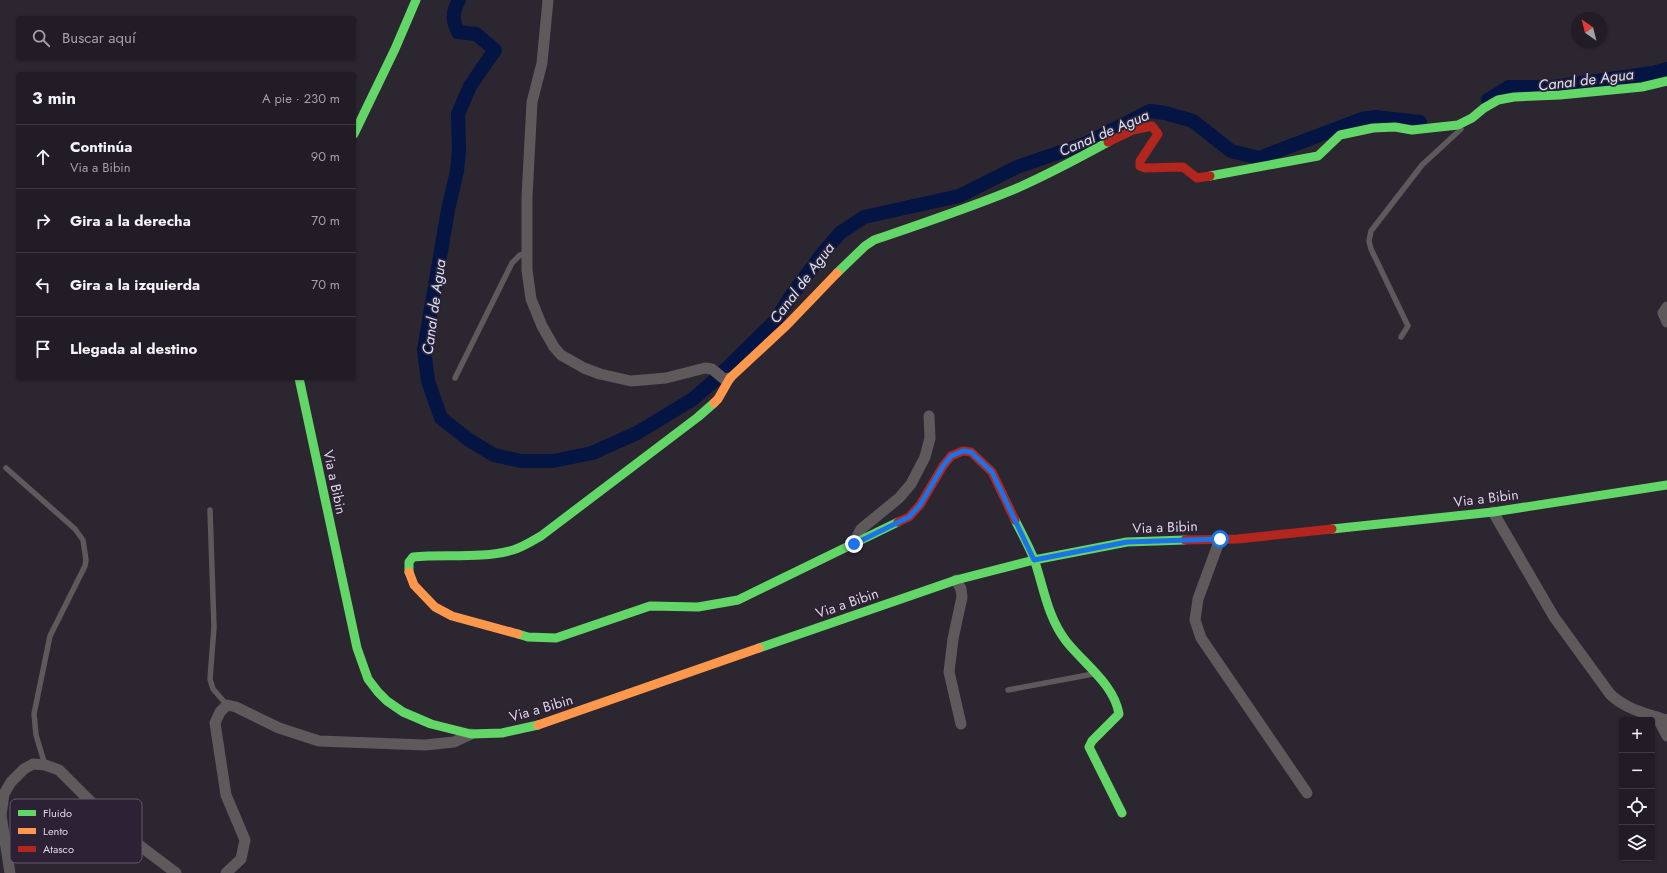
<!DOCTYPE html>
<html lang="es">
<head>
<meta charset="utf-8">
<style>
	:root { --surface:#211c25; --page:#2d2932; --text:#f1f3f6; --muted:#a2a1a7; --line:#3e3a42 }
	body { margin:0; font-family:Jost,sans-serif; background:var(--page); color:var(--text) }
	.controls { position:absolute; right:12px; bottom:12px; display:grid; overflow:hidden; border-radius:4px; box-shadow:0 1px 3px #0004 }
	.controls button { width:36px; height:36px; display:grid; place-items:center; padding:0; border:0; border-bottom:1px solid var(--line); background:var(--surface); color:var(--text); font:20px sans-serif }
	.compass { position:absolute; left:1571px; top:12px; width:36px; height:36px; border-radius:50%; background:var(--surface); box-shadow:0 1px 3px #0004; rotate:325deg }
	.stop { position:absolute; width:12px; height:12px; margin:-9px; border:3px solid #1a73e8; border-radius:50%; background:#fff }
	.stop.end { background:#1a73e8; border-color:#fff; box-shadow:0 1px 4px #0008 }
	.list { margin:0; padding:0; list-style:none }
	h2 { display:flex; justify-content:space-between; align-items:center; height:52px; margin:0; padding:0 16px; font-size:17px }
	h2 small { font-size:13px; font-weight:400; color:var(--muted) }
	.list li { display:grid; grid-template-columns:26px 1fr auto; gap:12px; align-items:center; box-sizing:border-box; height:64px; padding:0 16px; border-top:1px solid var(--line) }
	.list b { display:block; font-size:15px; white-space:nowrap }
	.list p { margin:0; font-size:13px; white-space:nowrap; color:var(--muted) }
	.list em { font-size:13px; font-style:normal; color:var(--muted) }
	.icon { flex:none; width:22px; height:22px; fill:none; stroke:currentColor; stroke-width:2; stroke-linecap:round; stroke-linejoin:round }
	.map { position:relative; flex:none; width:1667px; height:873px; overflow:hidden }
	.search { position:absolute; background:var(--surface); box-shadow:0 1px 3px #0004; left:16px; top:16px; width:340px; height:44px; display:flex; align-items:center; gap:10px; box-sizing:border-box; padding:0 14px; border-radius:4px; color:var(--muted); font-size:15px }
	.panel { position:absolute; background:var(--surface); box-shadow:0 1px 3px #0004; left:16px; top:72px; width:340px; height:308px; border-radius:4px }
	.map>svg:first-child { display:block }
</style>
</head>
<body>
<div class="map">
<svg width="1667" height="873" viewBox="0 0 1667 873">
	<rect width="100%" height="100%" fill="#2c2631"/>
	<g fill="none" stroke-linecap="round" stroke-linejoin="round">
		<g stroke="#041443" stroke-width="14">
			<path d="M459 0C452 13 452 20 458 32L476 34 495 50 470 86 458 114 459 150 457 171 448 210 424 350 428 381 441 418 469 440 494 455 521 461H553L592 453 637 433 693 399 716 379 776 320 791 296 822 254 840 233 864 217 959 196 1017 167 1087 143 1150 111 1165 113 1193 121 1231 151 1259 158 1362 119 1375 117 1420 122"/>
			<polyline points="1488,100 1509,87 1553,87 1653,73 1667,69"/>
		</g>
		<g stroke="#5e595b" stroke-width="5.5">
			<polyline points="1401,337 1408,326 1371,249 1369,241 1371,231 1422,165 1461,129"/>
			<polyline points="455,378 512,263 520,255 527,253"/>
			<polyline points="6,468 75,529 83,540 86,560 85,566 50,636 34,714 36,735 45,765"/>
			<polyline points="210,510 214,627 210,679 213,689 227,705"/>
			<polyline points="1008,690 1093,674"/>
		</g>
		<g stroke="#5e595b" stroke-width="11">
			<polyline points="548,0 542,63 532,102 527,197 527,270 531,299 542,326 554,347 561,355 584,368 600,374 631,381 666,378 705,368 712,369 724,379 730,378"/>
			<polyline points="1667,307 1663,313 1667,322"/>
			<path d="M1493 512 1554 617 1610 694C1625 709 1647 714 1667 720"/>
			<polyline points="1220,539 1198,599 1195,620 1201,638 1307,793"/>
			<polyline points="853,544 861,529 899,498 911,484 925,457 930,438 929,416"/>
			<polyline points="956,580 961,589 962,597 953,639 949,672 961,724"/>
			<polyline points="1657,717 1667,736"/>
			<polyline points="10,873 1,815 4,794 11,782 24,769 33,764 45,765 59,770 119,830 176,873"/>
			<polyline points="226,873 241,859 245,840 226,795 215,723 220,712 227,705 236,707 279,728 319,741 425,745 454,742 471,734"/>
		</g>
		<g stroke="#63d668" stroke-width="9">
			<polyline points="354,134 395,49 416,0"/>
			<polyline points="1210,176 1318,156 1340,135 1373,128 1395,127 1412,130 1458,125 1472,118 1484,108 1498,100 1514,97 1560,95 1642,87 1667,81"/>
			<path d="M837 273 865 246 874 240C921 224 969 208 1015 189 1047 175 1077 159 1108 142"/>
			<polyline points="299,378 357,648 368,679 378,692 387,701 403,712 431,724 471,734 502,733 538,725"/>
			<path d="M1015 520C1022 534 1030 548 1035 562 1044 589 1048 618 1066 641 1084 664 1114 684 1119 714L1092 741 1089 747 1122 813"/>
			<polyline points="1332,529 1493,512 1667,485"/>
			<path d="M409 572V562L413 557C446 554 481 559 513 550 523 547 532 541 541 536L698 417 714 403"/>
			<polyline points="518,634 528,637 556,638 650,606 698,607 738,600 898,522"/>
			<polyline points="759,648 956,580 1034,560 1127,542 1185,540"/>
		</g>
		<g stroke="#ff974d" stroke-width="9">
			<polyline points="714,403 718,399 730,378 787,325 837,273"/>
			<polyline points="409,572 414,585 435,607 452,616 518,634"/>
			<polyline points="538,725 759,648"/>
		</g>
		<g stroke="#b3261e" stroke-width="9">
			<polyline points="1108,142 1133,130 1152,126 1158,134 1140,161 1140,166 1145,168 1183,167 1197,178 1210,176"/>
			<polyline points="898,522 909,517 920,505 943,466 951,456 963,451 971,452 992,472 1015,520"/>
			<polyline points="1185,540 1238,539 1332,529"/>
		</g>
	</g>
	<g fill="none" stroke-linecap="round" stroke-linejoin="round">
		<polyline stroke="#1a73e8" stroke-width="5" points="854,544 909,517 920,505 943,466 951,456 963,451 971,452 992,472 1034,560 1127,542 1220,539"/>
	</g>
	<g text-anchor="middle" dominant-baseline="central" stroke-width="3.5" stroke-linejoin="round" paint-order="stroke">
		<g font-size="14" fill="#dfd8e5" stroke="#2d2235">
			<text transform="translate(335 482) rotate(78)">Via a Bibin</text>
			<text transform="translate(1486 498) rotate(-7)">Via a Bibin</text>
			<text transform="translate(1165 527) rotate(-2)">Via a Bibin</text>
			<text transform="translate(847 603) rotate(-19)">Via a Bibin</text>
			<text transform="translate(541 708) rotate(-16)">Via a Bibin</text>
		</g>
		<g font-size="15" font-style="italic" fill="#d5e1f6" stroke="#2d2235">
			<text transform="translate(1586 80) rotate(-7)">Canal de Agua</text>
			<text transform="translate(1104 133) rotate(-23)">Canal de Agua</text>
			<text transform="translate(802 283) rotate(-53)">Canal de Agua</text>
			<text transform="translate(434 307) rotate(-82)">Canal de Agua</text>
		</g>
	</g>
	<rect x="10" y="799" width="132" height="64" rx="6" fill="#2d2235" stroke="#62596a" stroke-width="1"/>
	<rect x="18" y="810" width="18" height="6" fill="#63d668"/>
	<rect x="18" y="828" width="18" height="6" fill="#ff974d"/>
	<rect x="18" y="846" width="18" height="6" fill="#b3261e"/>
	<g font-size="11" fill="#dfd8e5">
		<text x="43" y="817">Fluido</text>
		<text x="43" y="835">Lento</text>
		<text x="43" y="853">Atasco</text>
	</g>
</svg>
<div class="controls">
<button>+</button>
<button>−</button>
<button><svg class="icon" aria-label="locate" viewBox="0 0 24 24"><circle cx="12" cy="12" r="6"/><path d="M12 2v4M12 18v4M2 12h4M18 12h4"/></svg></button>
<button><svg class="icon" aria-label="layers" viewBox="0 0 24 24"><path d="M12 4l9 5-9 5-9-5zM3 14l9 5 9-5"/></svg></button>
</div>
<svg class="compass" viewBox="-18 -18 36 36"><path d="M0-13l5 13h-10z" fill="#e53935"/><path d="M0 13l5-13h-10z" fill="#a2a1a7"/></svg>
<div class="stop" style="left:1220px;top:539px"></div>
<div class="stop end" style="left:854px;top:544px"></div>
<div class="search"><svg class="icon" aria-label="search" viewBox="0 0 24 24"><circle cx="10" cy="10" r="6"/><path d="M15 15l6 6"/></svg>Buscar aquí</div>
<section class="panel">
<h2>3 min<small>A pie · 230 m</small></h2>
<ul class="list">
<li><svg class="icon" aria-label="ahead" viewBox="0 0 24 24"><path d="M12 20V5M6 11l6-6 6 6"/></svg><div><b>Continúa</b><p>Via a Bibin</p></div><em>90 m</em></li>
<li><svg class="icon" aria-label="right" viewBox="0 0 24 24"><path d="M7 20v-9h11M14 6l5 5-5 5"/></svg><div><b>Gira a la derecha</b></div><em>70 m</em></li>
<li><svg class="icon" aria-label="left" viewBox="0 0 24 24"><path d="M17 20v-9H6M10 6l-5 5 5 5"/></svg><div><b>Gira a la izquierda</b></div><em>70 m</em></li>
<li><svg class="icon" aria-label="arrive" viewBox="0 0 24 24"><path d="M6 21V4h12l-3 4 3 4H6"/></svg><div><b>Llegada al destino</b></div></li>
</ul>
</section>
</div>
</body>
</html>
